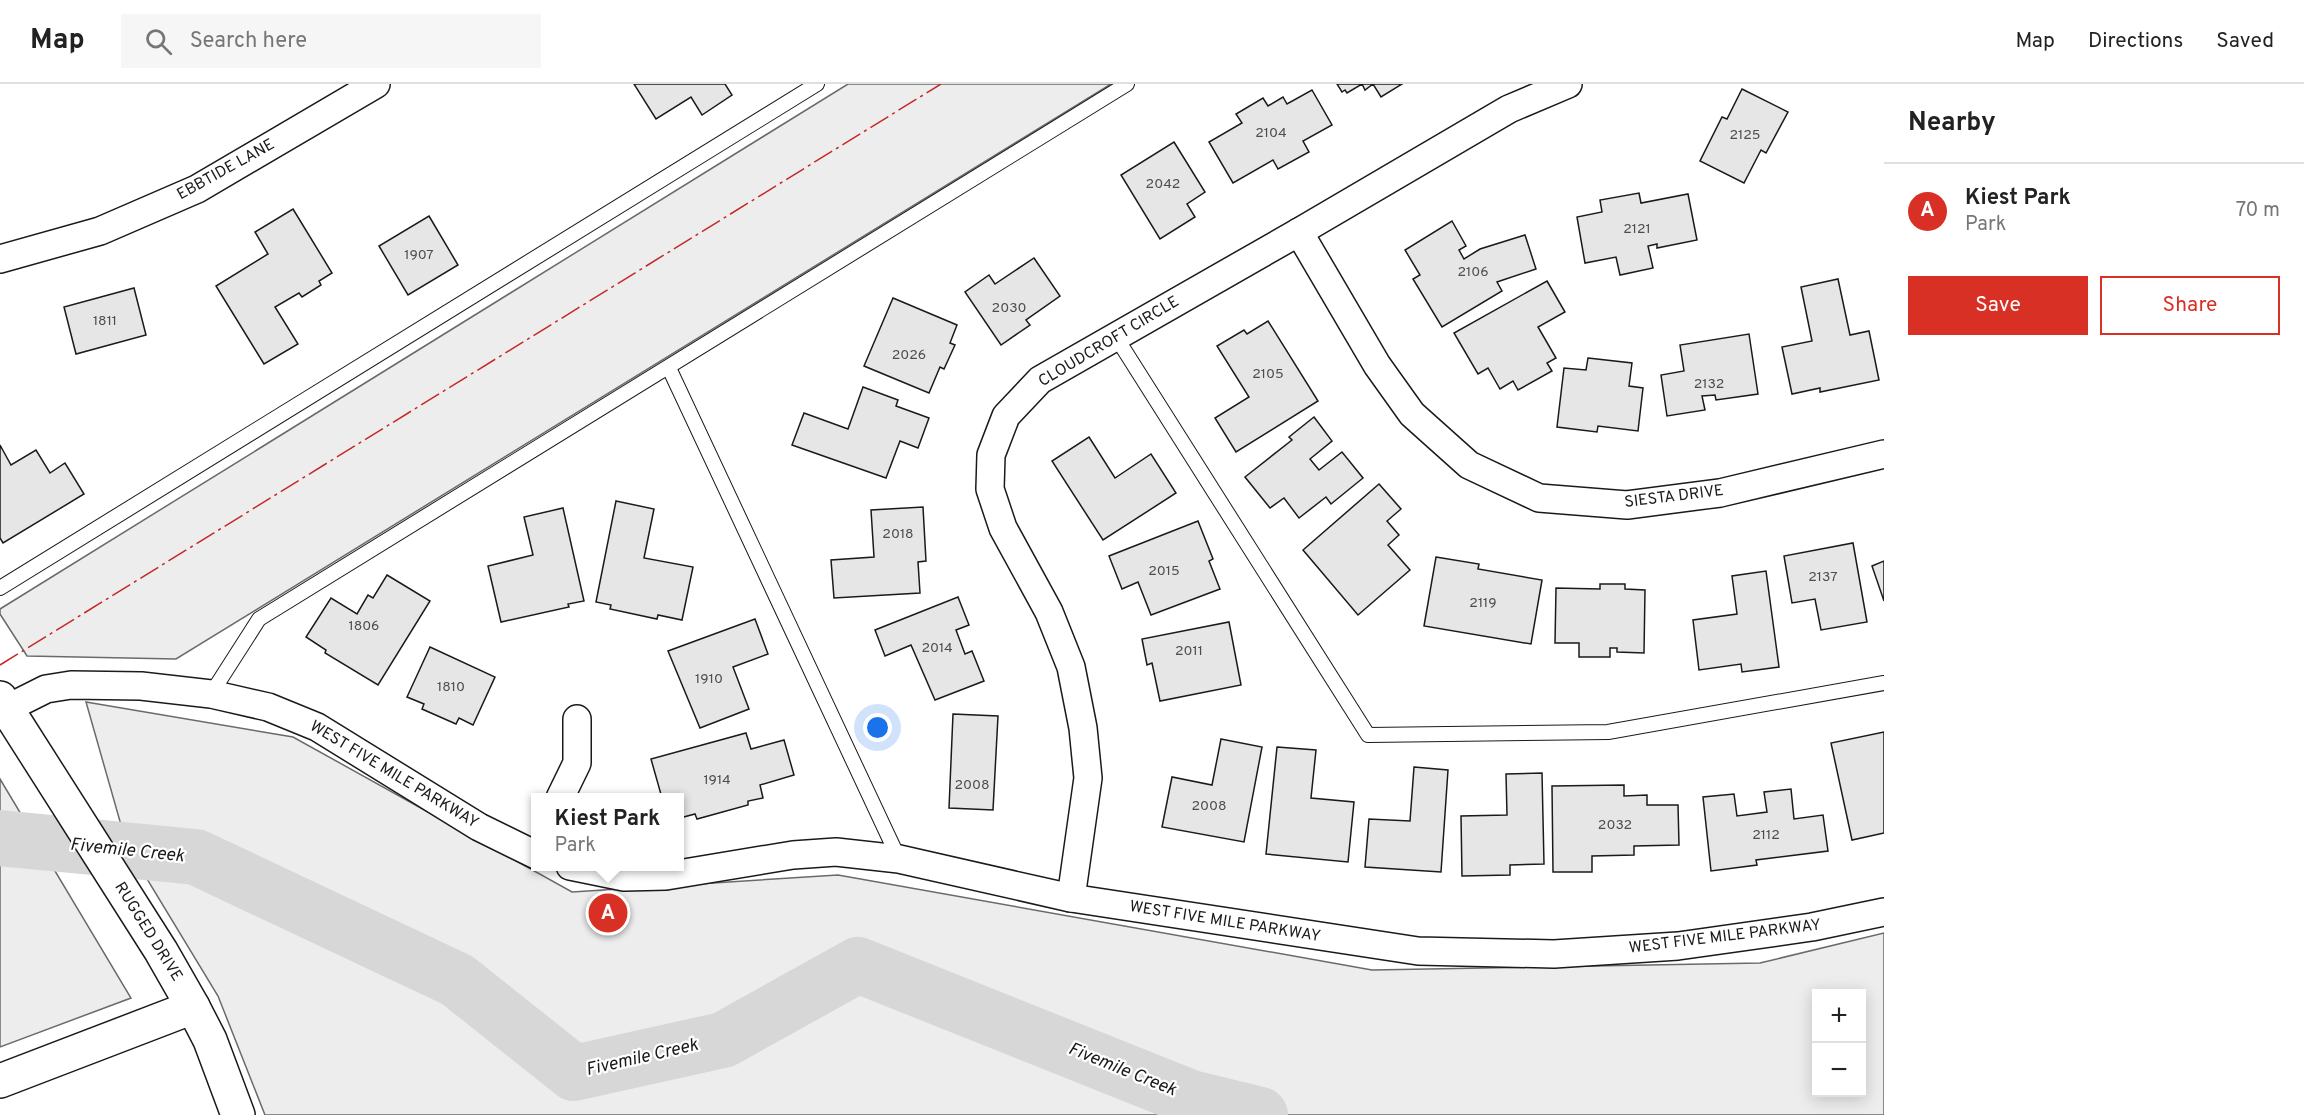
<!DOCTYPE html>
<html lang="en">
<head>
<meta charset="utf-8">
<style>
	:root { --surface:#fff; --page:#f6f6f6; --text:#222; --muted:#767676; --line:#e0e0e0; --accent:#d93025 }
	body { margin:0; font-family:Overpass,sans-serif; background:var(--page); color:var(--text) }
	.controls { position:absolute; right:18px; bottom:18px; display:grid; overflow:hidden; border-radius:0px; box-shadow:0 3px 15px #0003 }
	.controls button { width:54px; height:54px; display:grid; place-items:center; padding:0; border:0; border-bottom:2px solid var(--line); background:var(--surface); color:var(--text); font:30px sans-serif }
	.you { position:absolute; left:878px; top:644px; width:21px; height:21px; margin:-15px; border:4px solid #fff; border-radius:50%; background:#1a73e8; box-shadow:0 0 0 9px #1a73e833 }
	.badge { display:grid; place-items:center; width:39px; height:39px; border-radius:50%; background:var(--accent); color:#fff; font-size:20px; font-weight:700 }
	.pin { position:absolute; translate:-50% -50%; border:3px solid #fff; box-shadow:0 2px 6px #0006 }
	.popup { position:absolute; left:531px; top:709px; width:153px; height:78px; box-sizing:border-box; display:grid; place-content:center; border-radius:0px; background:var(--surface); filter:drop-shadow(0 2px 4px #0005); font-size:20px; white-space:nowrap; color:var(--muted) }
	.popup b { font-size:22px; color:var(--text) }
	.popup::after { content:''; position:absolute; left:50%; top:100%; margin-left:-12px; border:12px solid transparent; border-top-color:var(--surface) }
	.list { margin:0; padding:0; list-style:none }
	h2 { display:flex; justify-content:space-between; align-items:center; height:78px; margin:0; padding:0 24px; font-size:26px }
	h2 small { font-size:20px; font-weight:400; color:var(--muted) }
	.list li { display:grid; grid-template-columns:39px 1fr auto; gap:18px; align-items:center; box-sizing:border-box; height:96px; padding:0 24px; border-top:2px solid var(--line) }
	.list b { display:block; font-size:22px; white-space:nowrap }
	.list p { margin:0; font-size:20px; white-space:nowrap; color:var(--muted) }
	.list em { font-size:20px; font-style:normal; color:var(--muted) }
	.actions { display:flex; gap:12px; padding:18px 24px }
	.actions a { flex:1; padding:14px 0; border:2px solid var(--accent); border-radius:0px; text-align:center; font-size:21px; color:var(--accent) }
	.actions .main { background:var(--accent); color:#fff }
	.icon { flex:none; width:33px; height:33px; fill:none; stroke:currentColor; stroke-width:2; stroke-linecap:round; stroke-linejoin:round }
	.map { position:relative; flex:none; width:1884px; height:1031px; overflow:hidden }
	header { display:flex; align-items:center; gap:36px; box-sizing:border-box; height:84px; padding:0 30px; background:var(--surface); border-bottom:2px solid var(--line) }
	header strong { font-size:28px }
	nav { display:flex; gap:33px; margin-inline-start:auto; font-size:21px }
	.search { width:420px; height:54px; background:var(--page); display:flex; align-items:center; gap:15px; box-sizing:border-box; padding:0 21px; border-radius:0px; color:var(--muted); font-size:22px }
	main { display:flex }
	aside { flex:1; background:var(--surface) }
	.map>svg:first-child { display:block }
</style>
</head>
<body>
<header>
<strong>Map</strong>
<div class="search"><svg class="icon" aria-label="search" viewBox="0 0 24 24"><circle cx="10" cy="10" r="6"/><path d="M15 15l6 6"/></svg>Search here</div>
<nav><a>Map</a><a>Directions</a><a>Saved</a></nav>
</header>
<main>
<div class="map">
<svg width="1884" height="1031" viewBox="0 0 1884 1031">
	<rect width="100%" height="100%" fill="#fff"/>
	<g fill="#ededed" stroke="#6a6a6a" stroke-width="1.5" fill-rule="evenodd">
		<polygon points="848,0 1111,0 176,575 27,572 0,530 0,525"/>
		<path d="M86 618 293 653 572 808 838 791 1372 886 1760 879 1884 849V1031H265L218 912 127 762ZM1816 910H1862V1008H1816Z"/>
		<polygon points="0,695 131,914 0,963"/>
	</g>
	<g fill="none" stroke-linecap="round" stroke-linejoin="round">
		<polyline stroke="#d7d7d7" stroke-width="56" points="0,754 196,773 457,896 574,989 723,956 858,881 1191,1014 1260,1031"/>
	</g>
	<g fill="#e6e6e6" stroke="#1a1a1a" stroke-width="1.5">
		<polygon points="634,0 725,0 732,11 702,31 691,13 656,35"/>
		<polygon points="1337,0 1402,0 1381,13 1373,0 1365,6 1362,0 1347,9 1345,6 1342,8"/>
		<polygon points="1742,5 1788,28 1766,69 1761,66 1744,99 1700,77 1722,33 1727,35"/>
		<polygon points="1312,6 1332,41 1303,57 1309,68 1278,85 1273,76 1233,99 1209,58 1242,39 1236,30 1263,14 1268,22 1283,13 1287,20"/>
		<polygon points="1174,58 1205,108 1187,120 1195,133 1160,155 1121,91"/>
		<polygon points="1639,109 1641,119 1688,110 1697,156 1657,164 1657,160 1648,162 1653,184 1620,191 1616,173 1585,179 1577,133 1602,128 1600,116"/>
		<polygon points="293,125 332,189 319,197 321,201 302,213 299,209 275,223 298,260 264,280 216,202 268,170 255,148"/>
		<polygon points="429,132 458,181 408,211 379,162"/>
		<polygon points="1452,137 1466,162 1459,166 1464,175 1480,165 1525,151 1536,185 1497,198 1502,207 1442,243 1413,195 1420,191 1405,166"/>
		<polygon points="1034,174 1060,212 1026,236 1030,241 1001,261 965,208 989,191 995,200"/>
		<polygon points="1838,195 1850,251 1869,247 1879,296 1820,308 1820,304 1792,310 1782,263 1812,257 1801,203"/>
		<polygon points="1547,197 1565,228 1538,243 1556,274 1547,279 1552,287 1518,306 1513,297 1500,305 1488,284 1478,290 1454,249"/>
		<polygon points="134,204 146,251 76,270 64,223"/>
		<polygon points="893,214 957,241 950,259 955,261 944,285 940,283 929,309 864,282"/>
		<polygon points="1268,237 1318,317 1236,368 1215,334 1249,313 1217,262 1244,246 1247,250"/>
		<polygon points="1749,250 1758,310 1716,316 1715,311 1702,312 1705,326 1667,332 1661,291 1684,287 1680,261"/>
		<polygon points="1588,274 1632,279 1629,302 1643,304 1638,347 1598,342 1597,348 1557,343 1564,284 1586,286"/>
		<polygon points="863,303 898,316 896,322 929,334 918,364 900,357 886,394 792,361 804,329 848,345"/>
		<polygon points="1314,333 1332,357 1310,375 1319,386 1342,368 1363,394 1331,420 1326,413 1299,434 1284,414 1270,424 1245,393 1292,356 1289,353"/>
		<polygon points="1089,353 1115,394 1151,370 1176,409 1103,456 1052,377"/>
		<polygon points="0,361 11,381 36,366 50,389 65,379 84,410 3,459 0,454"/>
		<polygon points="1379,400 1401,425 1387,437 1399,451 1388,461 1410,486 1358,531 1303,466"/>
		<polygon points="616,417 654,425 644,474 693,483 682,536 658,531 657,535 610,525 611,521 596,518"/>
		<polygon points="923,423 926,477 918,478 920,509 834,514 831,476 874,473 871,426"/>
		<polygon points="563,424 584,517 568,520 569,523 501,538 488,482 533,471 524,433"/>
		<polygon points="1198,437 1213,475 1209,477 1220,505 1151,531 1138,498 1122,505 1109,472"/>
		<polygon points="1853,459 1867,538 1821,546 1815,515 1792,519 1784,472"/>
		<polygon points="1436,473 1479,480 1478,485 1542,496 1531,560 1424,542"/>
		<polygon points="1884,477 1884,517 1872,482"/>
		<polygon points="1766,487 1779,583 1742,588 1741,580 1699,586 1693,536 1737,530 1732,492"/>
		<polygon points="387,491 430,517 378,601 325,569 326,566 306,553 331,514 357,530 368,511 373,514"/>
		<polygon points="1600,500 1625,500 1625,505 1645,506 1644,569 1617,568 1617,564 1610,564 1610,573 1579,573 1579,559 1555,559 1556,504 1600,505"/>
		<polygon points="958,513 969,541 956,546 965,570 972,567 984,597 935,616 911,561 885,572 875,546"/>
		<polygon points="755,535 768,570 733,583 749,625 700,644 668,567"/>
		<polygon points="1229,538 1241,601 1160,617 1152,579 1147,581 1142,555"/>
		<polygon points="430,563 495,593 473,641 459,634 456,640 422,625 424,620 407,613"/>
		<polygon points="953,630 998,632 993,726 949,724"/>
		<polygon points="1884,648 1884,749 1852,756 1831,659"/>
		<polygon points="746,649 751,665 784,656 794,691 760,701 763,714 748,717 748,721 697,735 695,730 680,734 680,714 662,714 651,675"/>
		<polygon points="1221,655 1262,663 1244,758 1162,743 1172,693 1212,701"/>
		<polygon points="1277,663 1316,666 1311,714 1354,718 1348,778 1266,770"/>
		<polygon points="1414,683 1448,686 1441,788 1365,783 1369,735 1410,737"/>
		<polygon points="1542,689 1544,780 1510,781 1510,791 1462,792 1461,732 1507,731 1506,690"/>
		<polygon points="1624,701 1624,712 1647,711 1647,721 1678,721 1679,761 1634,762 1634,771 1592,772 1592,788 1553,788 1552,702"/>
		<polygon points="1791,705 1794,735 1823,731 1828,767 1756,776 1757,781 1711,787 1703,713 1734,710 1737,732 1767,728 1764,708"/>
	</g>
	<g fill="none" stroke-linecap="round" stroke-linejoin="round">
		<defs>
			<g id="lane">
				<polyline points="1116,253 1368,651 1608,648 1884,599"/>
				<polyline points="669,284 899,775"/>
				<polyline points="0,504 817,0"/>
				<polyline points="211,610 259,535 1127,0"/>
			</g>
			<g id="street">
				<polyline points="1299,148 1377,281 1412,330 1469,381 1539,414 1627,421 1720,409 1884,370"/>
				<polyline points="0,175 100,147 197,105 376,0"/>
				<polyline points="6,625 46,605 71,601 141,602 211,610 268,623 317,643 479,743 536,771"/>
				<polyline points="560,714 577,679 577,635"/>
				<polyline points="570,782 624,793 666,792 793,771 836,768 899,775 1071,814 1418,867 1554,870 1678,862 1812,843 1884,828"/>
				<polyline points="1071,814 1088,694 1083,644 1071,583 1049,528 1003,444 990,405 991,371 1006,332 1040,296 1299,148 1509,25 1568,0"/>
			</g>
			<g id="secondary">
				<polyline points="0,614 161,867 193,923 210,956 238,1031"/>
				<polyline points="0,997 193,923"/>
			</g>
		</defs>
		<use href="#lane" stroke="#1a1a1a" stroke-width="16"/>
		<use href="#street" stroke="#1a1a1a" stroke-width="30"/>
		<use href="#secondary" stroke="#1a1a1a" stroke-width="36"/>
		<use href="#lane" stroke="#fff" stroke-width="14"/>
		<use href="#street" stroke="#fff" stroke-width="27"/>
		<use href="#secondary" stroke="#fff" stroke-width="33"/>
		<polyline stroke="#c62828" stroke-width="1.5" stroke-dasharray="21 4.5 3 4.5" stroke-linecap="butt" points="0,581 941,0"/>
	</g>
	<g text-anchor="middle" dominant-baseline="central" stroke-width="4.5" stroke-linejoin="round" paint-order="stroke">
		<g font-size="14" fill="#4d4d4d">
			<text x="1271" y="49">2104</text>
			<text x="1745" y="51">2125</text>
			<text x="1163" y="100">2042</text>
			<text x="1637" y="145">2121</text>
			<text x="419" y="171">1907</text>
			<text x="1473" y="188">2106</text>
			<text x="1009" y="224">2030</text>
			<text x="105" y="237">1811</text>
			<text x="909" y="271">2026</text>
			<text x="1268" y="290">2105</text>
			<text x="1709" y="300">2132</text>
			<text x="898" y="450">2018</text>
			<text x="1164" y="487">2015</text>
			<text x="1823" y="493">2137</text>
			<text x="1483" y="519">2119</text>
			<text x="364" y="542">1806</text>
			<text x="937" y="564">2014</text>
			<text x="1189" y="567">2011</text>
			<text x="709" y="595">1910</text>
			<text x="451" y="603">1810</text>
			<text x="717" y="696">1914</text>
			<text x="972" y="701">2008</text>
			<text x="1209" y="722">2008</text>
			<text x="1615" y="741">2032</text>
			<text x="1766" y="751">2112</text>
		</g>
		<g font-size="16" fill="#1a1a1a" stroke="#fff">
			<text transform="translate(226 86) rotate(-29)">EBBTIDE LANE</text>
			<text transform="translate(1109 258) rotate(-31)">CLOUDCROFT CIRCLE</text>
			<text transform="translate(1674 413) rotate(-7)">SIESTA DRIVE</text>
			<text transform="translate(394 691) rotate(31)">WEST FIVE MILE PARKWAY</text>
			<text transform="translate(1225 838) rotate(9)">WEST FIVE MILE PARKWAY</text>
			<text transform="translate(148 848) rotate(58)">RUGGED DRIVE</text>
			<text transform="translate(1725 853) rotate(-7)">WEST FIVE MILE PARKWAY</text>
		</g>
		<g font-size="18" font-style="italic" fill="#1a1a1a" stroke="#fff">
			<text transform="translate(127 767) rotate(6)">Fivemile Creek</text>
			<text transform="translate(642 974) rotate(-13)">Fivemile Creek</text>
			<text transform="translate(1122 986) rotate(22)">Fivemile Creek</text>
		</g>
	</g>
</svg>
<div class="controls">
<button>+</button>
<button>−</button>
</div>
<div class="you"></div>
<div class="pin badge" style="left:608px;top:829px">A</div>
<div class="popup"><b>Kiest Park</b>Park</div>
</div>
<aside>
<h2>Nearby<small></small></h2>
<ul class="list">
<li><span class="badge">A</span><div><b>Kiest Park</b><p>Park</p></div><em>70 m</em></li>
</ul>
<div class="actions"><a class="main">Save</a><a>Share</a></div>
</aside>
</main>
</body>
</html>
